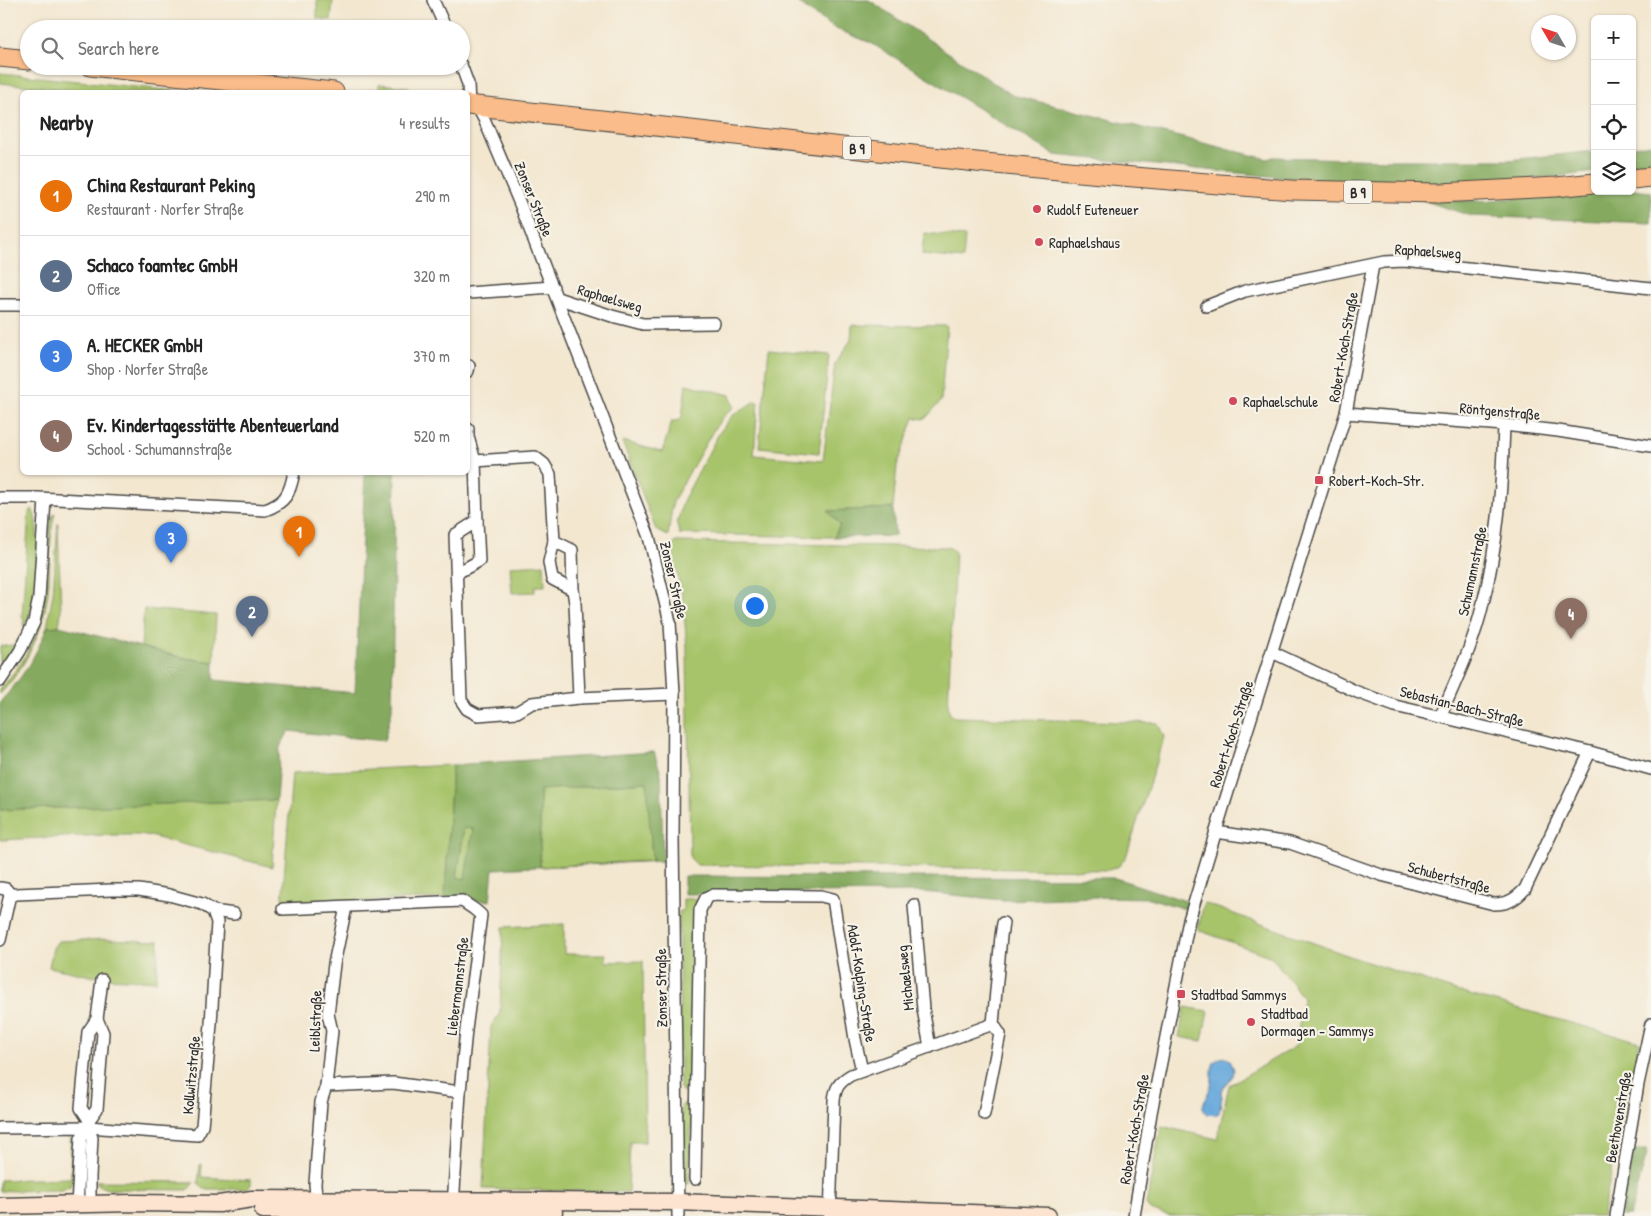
<!DOCTYPE html>
<html lang="en">
<head>
<meta charset="utf-8">
<style>
	:root { --surface:#fff; --page:#f6f6f6; --text:#222; --muted:#767676; --line:#e0e0e0; --accent:#d1495b }
	body { margin:0; font-family:"Patrick Hand",sans-serif; background:var(--page); color:var(--text) }
	.controls { position:absolute; right:15px; top:15px; display:grid; overflow:hidden; border-radius:8px; box-shadow:0 1px 4px #0004 }
	.controls button { width:45px; height:45px; display:grid; place-items:center; padding:0; border:0; border-bottom:1px solid var(--line); background:var(--surface); color:var(--text); font:25px sans-serif }
	.compass { position:absolute; left:1531px; top:15px; width:45px; height:45px; border-radius:50%; background:var(--surface); box-shadow:0 1px 4px #0004; rotate:309deg }
	.you { position:absolute; left:754px; top:605px; width:18px; height:18px; margin:-12px; border:4px solid #fff; border-radius:50%; background:#1a73e8; box-shadow:0 0 0 8px #1a73e833 }
	.badge { display:grid; place-items:center; width:32px; height:32px; border-radius:50%; background:var(--accent); color:#fff; font-size:16px; font-weight:700 }
	.pin { position:absolute; translate:-50% -41px; filter:drop-shadow(0 1px 2px #0008) }
	.pin::after { content:''; position:absolute; top:26px; width:18px; height:15px; background:inherit; clip-path:polygon(0 0,100% 0,50% 100%) }
	.list { margin:0; padding:0; list-style:none }
	h2 { display:flex; justify-content:space-between; align-items:center; height:65px; margin:0; padding:0 20px; font-size:21px }
	h2 small { font-size:16px; font-weight:400; color:var(--muted) }
	.list li { display:grid; grid-template-columns:32px 1fr auto; gap:15px; align-items:center; box-sizing:border-box; height:80px; padding:0 20px; border-top:1px solid var(--line) }
	.list b { display:block; font-size:19px; white-space:nowrap }
	.list p { margin:0; font-size:16px; white-space:nowrap; color:var(--muted) }
	.list em { font-size:16px; font-style:normal; color:var(--muted) }
	.icon { flex:none; width:28px; height:28px; fill:none; stroke:currentColor; stroke-width:2; stroke-linecap:round; stroke-linejoin:round }
	.map { position:relative; flex:none; width:1651px; height:1216px; overflow:hidden }
	.search { position:absolute; background:var(--surface); box-shadow:0 1px 4px #0004; left:20px; top:20px; width:450px; height:55px; display:flex; align-items:center; gap:12px; box-sizing:border-box; padding:0 18px; border-radius:28px; color:var(--muted); font-size:19px }
	.panel { position:absolute; background:var(--surface); box-shadow:0 1px 4px #0004; left:20px; top:90px; width:450px; height:385px; border-radius:8px }
	.map>svg:first-child { display:block }
</style>
</head>
<body>
<div class="map">
<svg width="1651" height="1216" viewBox="0 0 1651 1216">
	<rect width="100%" height="100%" fill="#f7f3e8"/>
	<filter id="ink" filterUnits="userSpaceOnUse"><feTurbulence type="fractalNoise" baseFrequency=".02" numOctaves="2"/><feDisplacementMap in="SourceGraphic" scale="10" xChannelSelector="R" yChannelSelector="G"/><feConvolveMatrix kernelMatrix="1 2 1 2 8 2 1 2 1" color-interpolation-filters="sRGB"/></filter>
	<filter id="wash" filterUnits="userSpaceOnUse"><feTurbulence type="fractalNoise" baseFrequency=".0096" numOctaves="4" result="noise"/><feDisplacementMap in="SourceGraphic" scale="20" xChannelSelector="R" yChannelSelector="G"/><feGaussianBlur stdDeviation="1.12" result="paint"/><feColorMatrix in="noise" values="0 0 0 0 0 0 0 0 0 0 0 0 0 0 0 0 0 1.4 0 .05"/><feComposite in="paint" operator="in"/></filter>
	<g filter="url(#wash)">
		<rect width="100%" height="100%" fill="#f3e7d0"/>
		<g fill="#a7c46b" stroke="#69784b">
			<polygon points="317,0 333,0 331,20 317,18"/>
			<polygon points="0,73 185,92 88,92 0,83"/>
			<polygon points="379,84 409,87 409,91 379,88"/>
			<polygon points="924,233 965,237 963,259 922,255"/>
			<polygon points="852,325 947,326 941,401 925,419 914,418 897,466 893,508 829,511 840,525 834,537 679,534 677,523 683,501 719,433 732,416 755,401 758,402 754,455 823,461 835,363 851,340"/>
			<polygon points="769,349 829,355 819,453 759,447"/>
			<polygon points="686,384 730,395 734,407 722,418 713,431 673,501 668,536 656,530 622,441 662,452 672,421 677,421 682,417"/>
			<path d="M32 509C42 524 36 582 33 601 31 610 28 619 25 627L23 624 24 620 22 617 29 512Z"/>
			<path d="M55 513C49 535 51 559 49 583 46 625 29 663 0 694V690C15 672 31 651 38 628 49 593 47 554 51 518Z"/>
			<polygon points="58,523 61,613 59,626 47,627 53,593"/>
			<polygon points="676,542 949,547 955,552 948,707 950,714 955,717 1158,723 1164,737 1126,857 1119,866 1109,870 697,865 690,858 687,648 683,600 671,548"/>
			<polygon points="544,564 545,586 535,586 535,592 512,593 510,566"/>
			<polygon points="144,609 216,615 214,662 184,658 141,647"/>
			<polygon points="16,641 20,641 0,672 0,646 15,645"/>
			<polygon points="452,765 445,898 282,905 292,773"/>
			<polygon points="648,782 652,861 540,867 540,790"/>
			<polygon points="276,800 272,867 146,835 104,835 0,840 0,810"/>
			<polygon points="464,828 473,829 465,879 457,878"/>
			<polygon points="683,899 697,899 698,906 692,1089 688,1092 683,1092 680,1088 679,911 683,911"/>
			<polygon points="1204,903 1355,958 1459,992 1640,1042 1602,1216 1169,1216 1150,1210 1146,1205 1161,1126 1217,1139 1229,1085 1296,1046 1303,998 1272,957 1198,930"/>
			<polygon points="564,924 564,954 606,954 606,962 643,961 645,1142 630,1142 628,1192 483,1189 491,1026 500,1013 503,927"/>
			<path d="M106 939 159 941 156 981 109 978C107 973 104 973 99 973L95 977 49 967 53 948 58 941Z"/>
			<polygon points="1185,1007 1208,1011 1202,1041 1179,1037"/>
			<polygon points="685,1103 690,1103 692,1106 689,1184 685,1184 684,1178 682,1178 681,1109 682,1105"/>
			<polygon points="61,1132 69,1133 75,1137 73,1179 70,1186 62,1190 0,1191 0,1180 71,1178 70,1136 61,1136"/>
			<polygon points="200,1164 202,1164 201,1177 251,1180 251,1185 246,1189 204,1189 198,1183"/>
			<polygon points="96,1181 194,1182 188,1190 107,1189 100,1186"/>
		</g>
		<g fill="#85aa5f" stroke="#586a45" fill-rule="evenodd">
			<path d="M795 0H869L1012 95 1259 157 1268 159 1273 157 1392 160H1508L1595 151V172C1522 182 1449 184 1376 185L1366 182 1299 179 1055 155 871 43 836 29 810 12Z"/>
			<polygon points="1651,144 1651,164 1632,167 1632,147"/>
			<polygon points="1633,190 1651,192 1651,223 1471,216 1422,200 1478,201 1611,191 1632,191"/>
			<path d="M365 473H395L392 710 384 741 289 731 280 747 276 800 0 810V702C21 680 37 655 47 627L59 626 184 658 214 662V680L355 693Z"/>
			<polygon points="893,508 895,536 834,537 840,525 828,511"/>
			<path d="M654 752 661 774 663 861 493 869 490 901 445 898 452 765ZM647 782 652 861 540 867V790ZM464 828 473 829 465 879 457 877Z"/>
			<polygon points="684,876 1115,878 1189,902 1185,909 1149,898 1096,897 1004,900 922,892 684,894"/>
			<polygon points="1632,1150 1648,1150 1630,1216 1621,1216"/>
		</g>
		<path fill="#68a9dc" stroke="#4a6a84" d="M1226 1057 1231 1061 1234 1070 1233 1076 1223 1087 1221 1092 1222 1097 1219 1113 1215 1115 1207 1114 1203 1109V1105C1205 1098 1209 1092 1211 1085 1214 1072 1207 1059 1226 1057Z"/>
	</g>
	<g filter="url(#ink)">
		<g fill="none" stroke-linecap="round" stroke-linejoin="round">
			<defs>
				<g id="street">
					<polyline points="433,0 446,29"/>
					<polyline points="461,65 468,84 469,105"/>
					<polyline points="477,106 484,119 520,204 649,537 670,622 674,694 673,839 678,1216"/>
					<polyline points="468,293 553,287"/>
					<polyline points="557,298 612,316 643,324 714,323"/>
					<polyline points="0,305 22,305"/>
					<polyline points="1207,306 1245,291 1384,262 1404,261 1651,288"/>
					<polyline points="468,371 469,366"/>
					<polyline points="1346,413 1504,425 1558,431 1651,446"/>
					<polyline points="468,429 468,437 475,461 477,521 455,535 461,700 467,709 478,715 517,712 532,703 579,698 674,694"/>
					<polyline points="475,461 535,457 544,464 550,474 554,541 572,550 573,590 575,603 579,698"/>
					<path d="M0 498H38L265 510C285 503 290 494 294 472"/>
					<polyline points="554,541 549,562 552,579 573,590"/>
					<polyline points="457,573 479,561 477,521"/>
					<polyline points="1272,652 1357,692 1395,706 1590,752 1651,769"/>
					<polyline points="0,681 20,651 34,622 39,598 45,499"/>
					<path d="M1440 717C1456 680 1474 643 1483 603 1498 544 1502 486 1504 425"/>
					<path d="M1216 832 1290 843 1381 875 1494 904C1508 904 1516 899 1525 889L1590 752"/>
					<polyline points="0,888 6,889 11,895"/>
					<polyline points="914,905 923,1009 930,1047"/>
					<polyline points="283,909 462,901 474,909 481,915 466,1030 460,1092 453,1207"/>
					<polyline points="213,911 234,914"/>
					<polyline points="0,940 9,899 11,895 16,894 111,890 139,890 169,895 202,904 213,911 217,922 211,1024 202,1126 197,1135 88,1127 0,1128"/>
					<polyline points="993,1024 1001,936 1003,923"/>
					<polyline points="326,1086 393,1083 460,1092"/>
					<polyline points="984,1114 1000,1034 993,1024"/>
					<polyline points="89,1120 81,1108 88,1032 97,1019"/>
					<polyline points="695,1179 700,910 706,898 713,895 821,896 833,899 855,1039 862,1071"/>
					<polyline points="90,1204 90,1177 92,1138 88,1127 89,1120 97,1109 103,1033 97,1019 102,980"/>
					<polyline points="77,1205 81,1138 88,1127"/>
					<polyline points="317,1207 315,1184 321,1102 326,1086 332,1031 328,1014 334,964 346,907"/>
					<path d="M830 1216 834 1101C835 1088 839 1082 851 1075L993 1024"/>
					<polyline points="1134,1216 1151,1113 1189,920 1226,798 1346,413 1373,265"/>
					<polyline points="1616,1216 1638,1084 1651,1024"/>
				</g>
				<g id="secondary">
					<polyline points="0,1206 134,1203 219,1204 252,1199 677,1202 1048,1216"/>
					<polyline points="263,1210 453,1213 554,1212"/>
				</g>
				<g id="primary">
					<polyline points="0,57 29,60"/>
					<polyline points="90,66 334,92"/>
					<polyline points="468,105 985,163 1122,176 1292,190 1440,193 1556,187 1595,183"/>
					<polyline points="1632,179 1651,177"/>
				</g>
			</defs>
			<use href="#street" stroke="#494744" stroke-width="14"/>
			<use href="#secondary" stroke="#494744" stroke-width="19"/>
			<use href="#primary" stroke="#494744" stroke-width="21"/>
			<use href="#street" stroke="#fff" stroke-width="11"/>
			<use href="#secondary" stroke="#fde4d0" stroke-width="16"/>
			<use href="#primary" stroke="#f9bc8a" stroke-width="19"/>
		</g>
	</g>
	<g fill="#d1495b" stroke="#f7f3e8" stroke-width="2">
		<circle cx="1037" cy="209" r="5"/>
		<circle cx="1039" cy="242" r="5"/>
		<circle cx="1233" cy="401" r="5"/>
		<rect x="1314" y="475" width="10" height="10" rx="2.5"/>
		<rect x="1176" y="989" width="10" height="10" rx="2.5"/>
		<circle cx="1251" cy="1022" r="5"/>
	</g>
	<g text-anchor="middle" dominant-baseline="central" stroke-width="4.5" stroke-linejoin="round" paint-order="stroke">
		<g fill="#f7f3e8" stroke="#686764" stroke-width="1">
			<rect x="843" y="136.5" width="28" height="23" rx="4"/>
			<rect x="1344" y="180.5" width="28" height="23" rx="4"/>
		</g>
		<g font-size="14" font-weight="bold" fill="#2b2b2b">
			<text x="857" y="148">B 9</text>
			<text x="1358" y="192">B 9</text>
		</g>
		<g font-size="15" fill="#2b2b2b" stroke="#f7f3e8">
			<text transform="translate(534 199) rotate(68)">Zonser Straße</text>
			<text transform="translate(1428 251) rotate(4)">Raphaelsweg</text>
			<text transform="translate(610 298) rotate(16)">Raphaelsweg</text>
			<text transform="translate(1343 347) rotate(-80)">Robert-Koch-Straße</text>
			<text transform="translate(1500 411) rotate(5)">Röntgenstraße</text>
			<text transform="translate(1472 571) rotate(-78)">Schumannstraße</text>
			<text transform="translate(674 580) rotate(77)">Zonser Straße</text>
			<text transform="translate(1462 706) rotate(14)">Sebastian-Bach-Straße</text>
			<text transform="translate(1231 734) rotate(-72)">Robert-Koch-Straße</text>
			<text transform="translate(1449 877) rotate(15)">Schubertstraße</text>
			<text transform="translate(905 978) rotate(-96)">Michaelsweg</text>
			<text transform="translate(862 983) rotate(81)">Adolf-Kolping-Straße</text>
			<text transform="translate(457 986) rotate(-83)">Liebermannstraße</text>
			<text transform="translate(661 988) rotate(-91)">Zonser Straße</text>
			<text transform="translate(315 1021) rotate(-88)">Leiblstraße</text>
			<text transform="translate(191 1075) rotate(-85)">Kollwitzstraße</text>
			<text transform="translate(1618 1117) rotate(-80)">Beethovenstraße</text>
			<text transform="translate(1134 1129) rotate(-80)">Robert-Koch-Straße</text>
		</g>
		<g font-size="15" fill="#2b2b2b" stroke="#f7f3e8" text-anchor="start">
			<text x="1047" y="209">Rudolf Euteneuer</text>
			<text x="1049" y="242">Raphaelshaus</text>
			<text x="1243" y="401">Raphaelschule</text>
			<text x="1329" y="480">Robert-Koch-Str.</text>
			<text x="1191" y="994">Stadtbad Sammys</text>
			<text x="1261" y="1013">Stadtbad<tspan x="1261" dy="17">Dormagen - Sammys</tspan></text>
		</g>
	</g>
</svg>
<div class="controls">
<button>+</button>
<button>−</button>
<button><svg class="icon" aria-label="locate" viewBox="0 0 24 24"><circle cx="12" cy="12" r="6"/><path d="M12 2v4M12 18v4M2 12h4M18 12h4"/></svg></button>
<button><svg class="icon" aria-label="layers" viewBox="0 0 24 24"><path d="M12 4l9 5-9 5-9-5zM3 14l9 5 9-5"/></svg></button>
</div>
<svg class="compass" viewBox="-18 -18 36 36"><path d="M0-13l5 13h-10z" fill="#e53935"/><path d="M0 13l5-13h-10z" fill="#767676"/></svg>
<div class="you"></div>
<div class="pin badge" style="left:299px;top:557px;background:#e8710a">1</div>
<div class="pin badge" style="left:252px;top:637px;background:#5c6f8a">2</div>
<div class="pin badge" style="left:171px;top:563px;background:#3f7fe0">3</div>
<div class="pin badge" style="left:1571px;top:639px;background:#8d6e63">4</div>
<div class="search"><svg class="icon" aria-label="search" viewBox="0 0 24 24"><circle cx="10" cy="10" r="6"/><path d="M15 15l6 6"/></svg>Search here</div>
<section class="panel">
<h2>Nearby<small>4 results</small></h2>
<ul class="list">
<li><span class="badge" style="background:#e8710a">1</span><div><b>China Restaurant Peking</b><p>Restaurant · Norfer Straße</p></div><em>290 m</em></li>
<li><span class="badge" style="background:#5c6f8a">2</span><div><b>Schaco foamtec GmbH</b><p>Office</p></div><em>320 m</em></li>
<li><span class="badge" style="background:#3f7fe0">3</span><div><b>A. HECKER GmbH</b><p>Shop · Norfer Straße</p></div><em>370 m</em></li>
<li><span class="badge" style="background:#8d6e63">4</span><div><b>Ev. Kindertagesstätte Abenteuerland</b><p>School · Schumannstraße</p></div><em>520 m</em></li>
</ul>
</section>
</div>
</body>
</html>
